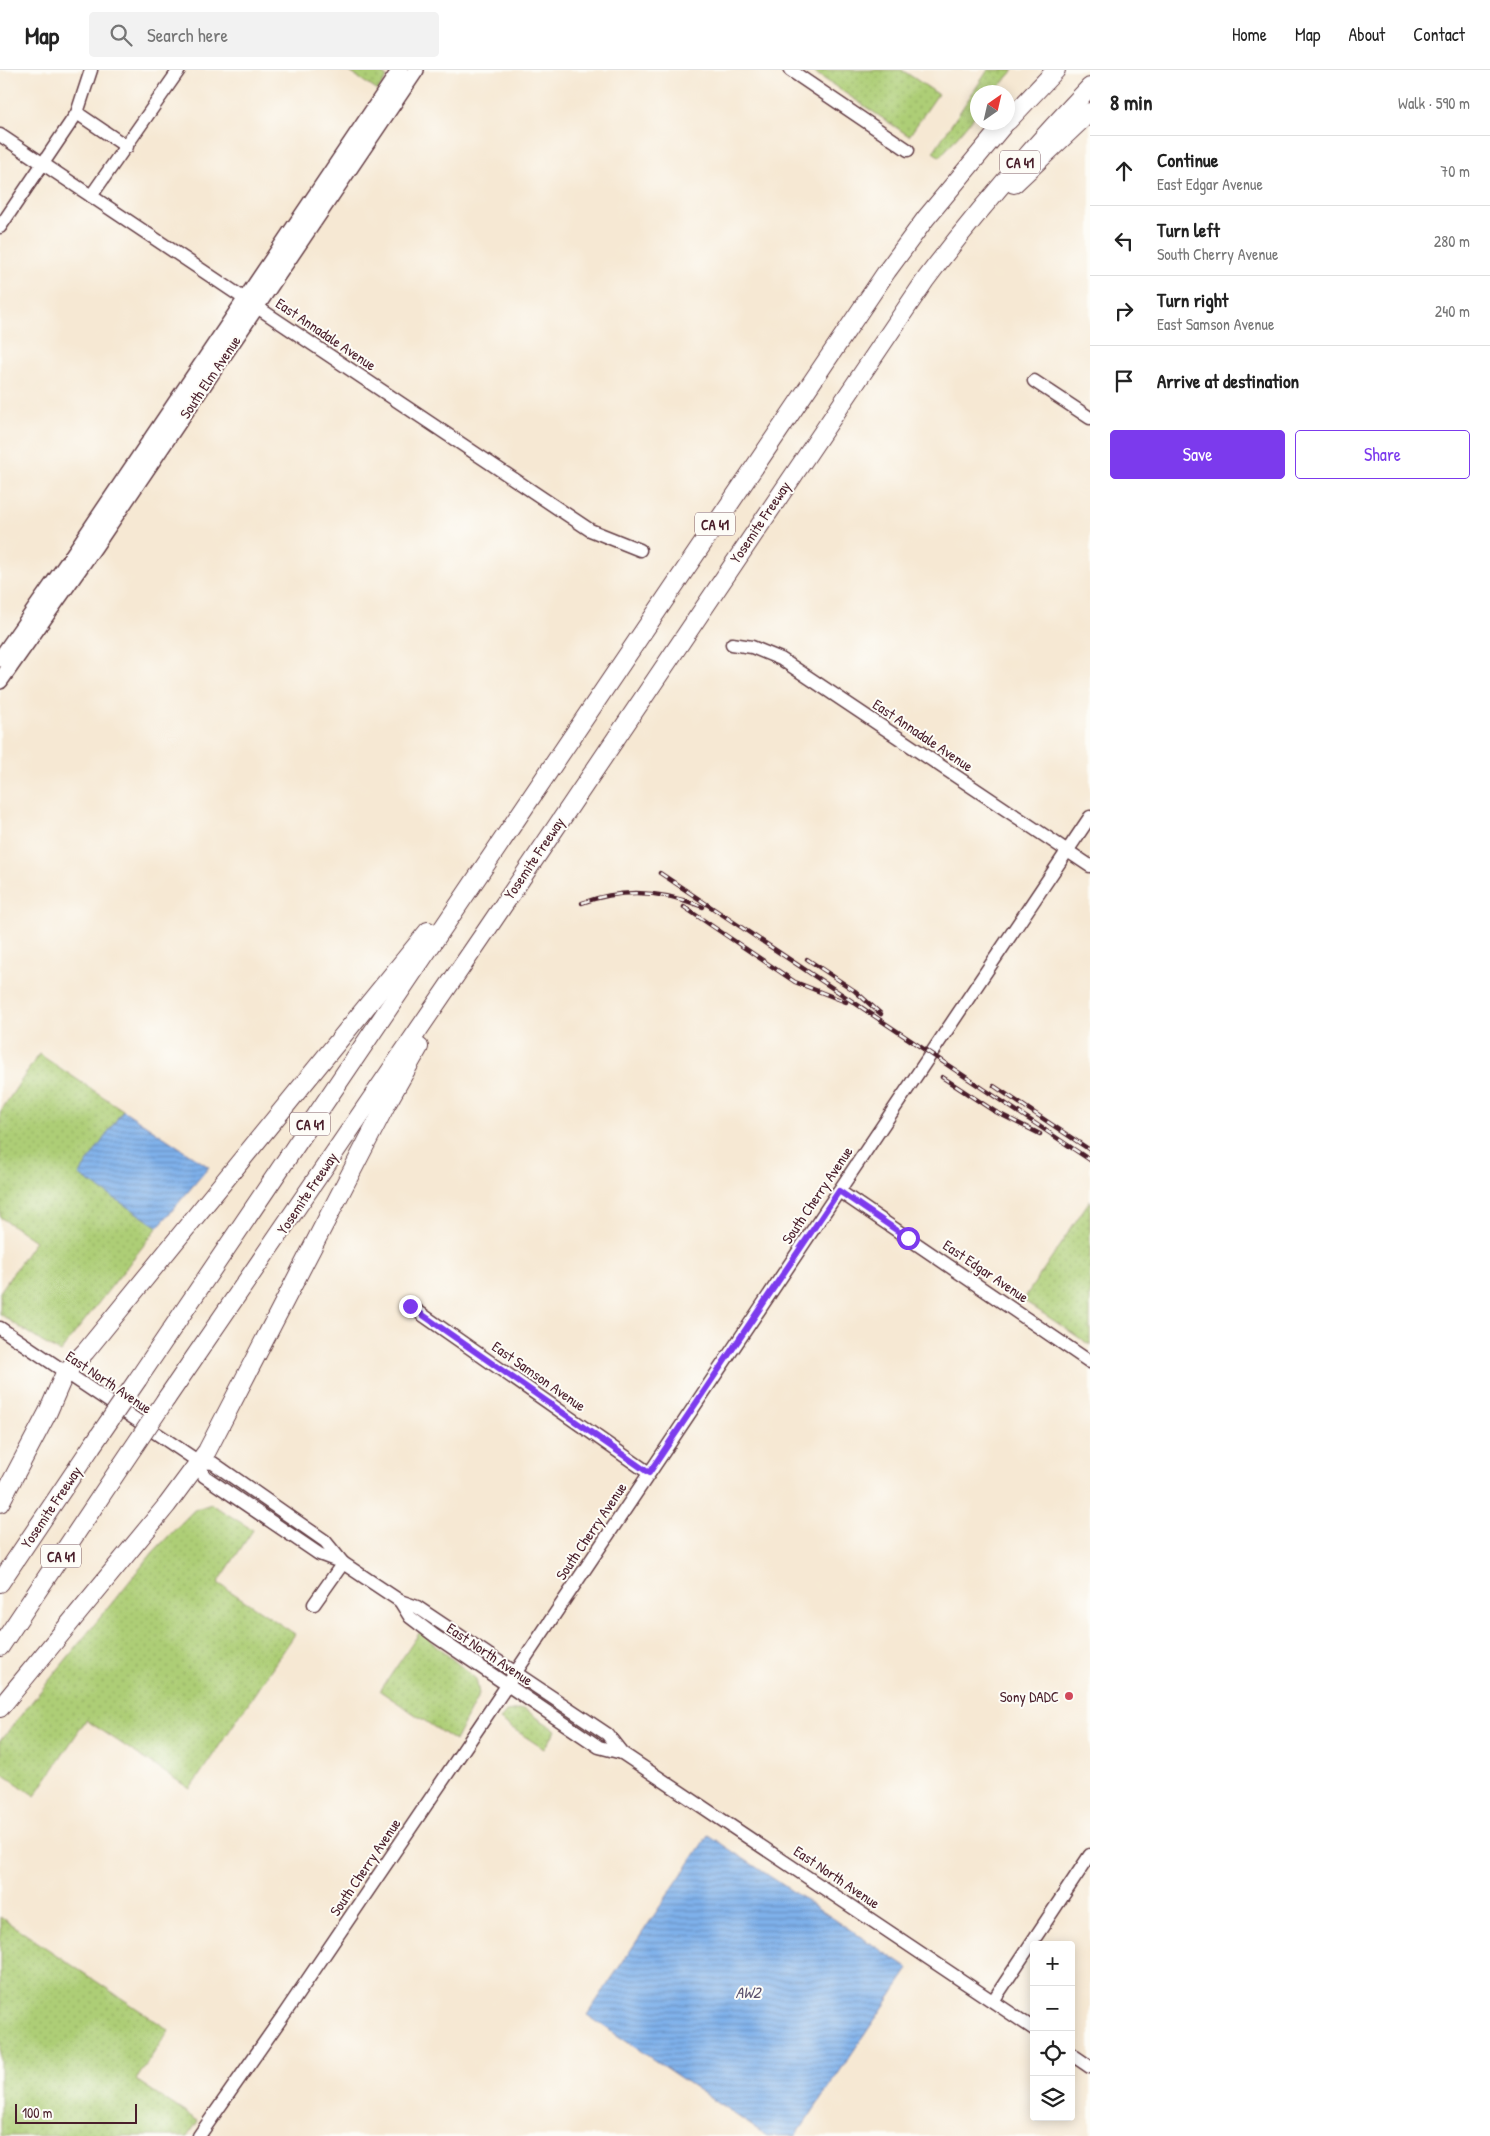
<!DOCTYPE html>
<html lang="en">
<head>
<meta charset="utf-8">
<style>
	:root { --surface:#fff; --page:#f2f2f2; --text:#222; --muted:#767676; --line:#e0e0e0; --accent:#7c3aed }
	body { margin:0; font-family:"Patrick Hand",sans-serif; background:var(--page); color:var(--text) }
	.controls { position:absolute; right:15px; bottom:15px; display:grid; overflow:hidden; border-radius:5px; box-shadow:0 2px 12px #0003 }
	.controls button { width:45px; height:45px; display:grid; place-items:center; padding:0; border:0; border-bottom:1px solid var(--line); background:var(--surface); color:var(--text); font:25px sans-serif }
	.compass { position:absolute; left:970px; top:15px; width:45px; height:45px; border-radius:50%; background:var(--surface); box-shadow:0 2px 12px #0003; rotate:34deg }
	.scale { position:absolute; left:15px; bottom:12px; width:122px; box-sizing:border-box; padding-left:5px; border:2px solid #4a1f2b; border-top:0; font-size:14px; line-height:18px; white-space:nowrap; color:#4a1f2b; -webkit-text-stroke:4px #fdfcf7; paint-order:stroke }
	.stop { position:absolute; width:15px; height:15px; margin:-11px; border:4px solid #7c3aed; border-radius:50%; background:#fff }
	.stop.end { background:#7c3aed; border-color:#fff; box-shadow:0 1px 5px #0008 }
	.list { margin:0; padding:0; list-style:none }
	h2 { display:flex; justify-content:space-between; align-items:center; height:65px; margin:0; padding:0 20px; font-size:21px }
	h2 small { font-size:16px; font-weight:400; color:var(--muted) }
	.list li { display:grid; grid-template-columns:32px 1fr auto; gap:15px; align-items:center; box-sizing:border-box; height:70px; padding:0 20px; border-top:1px solid var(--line) }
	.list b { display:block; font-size:19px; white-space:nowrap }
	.list p { margin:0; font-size:16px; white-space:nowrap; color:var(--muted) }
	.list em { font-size:16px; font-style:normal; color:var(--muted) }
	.actions { display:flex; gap:10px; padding:15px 20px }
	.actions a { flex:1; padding:11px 0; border:1px solid var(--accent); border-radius:5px; text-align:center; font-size:18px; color:var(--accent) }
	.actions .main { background:var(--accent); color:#fff }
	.icon { flex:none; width:28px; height:28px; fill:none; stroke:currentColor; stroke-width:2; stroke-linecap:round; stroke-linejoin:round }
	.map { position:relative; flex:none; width:1090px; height:2066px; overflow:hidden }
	header { display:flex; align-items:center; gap:30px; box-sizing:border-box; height:70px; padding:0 25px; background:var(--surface); border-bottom:1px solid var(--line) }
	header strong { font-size:24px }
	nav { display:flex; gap:28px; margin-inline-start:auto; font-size:18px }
	.search { width:350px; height:45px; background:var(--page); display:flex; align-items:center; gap:12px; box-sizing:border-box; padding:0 18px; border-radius:5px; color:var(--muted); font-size:19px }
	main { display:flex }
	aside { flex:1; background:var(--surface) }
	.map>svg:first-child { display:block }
</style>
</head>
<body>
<header>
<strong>Map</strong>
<div class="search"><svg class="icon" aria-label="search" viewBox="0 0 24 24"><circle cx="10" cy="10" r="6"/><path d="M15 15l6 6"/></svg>Search here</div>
<nav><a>Home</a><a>Map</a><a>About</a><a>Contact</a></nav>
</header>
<main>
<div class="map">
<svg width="1090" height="2066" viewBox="0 0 1090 2066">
	<defs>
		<pattern id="grass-dots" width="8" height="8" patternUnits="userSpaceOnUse" patternTransform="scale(1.25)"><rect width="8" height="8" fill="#adce76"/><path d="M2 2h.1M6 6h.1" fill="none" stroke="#96b066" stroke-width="1.8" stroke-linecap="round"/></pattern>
		<pattern id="water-rules" width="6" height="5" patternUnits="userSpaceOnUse" patternTransform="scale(1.25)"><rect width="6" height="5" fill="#7eb0ea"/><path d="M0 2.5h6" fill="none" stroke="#698fbe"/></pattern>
	</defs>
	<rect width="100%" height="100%" fill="#fdfcf7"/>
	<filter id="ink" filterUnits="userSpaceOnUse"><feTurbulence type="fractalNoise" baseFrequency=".02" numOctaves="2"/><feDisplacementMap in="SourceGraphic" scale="10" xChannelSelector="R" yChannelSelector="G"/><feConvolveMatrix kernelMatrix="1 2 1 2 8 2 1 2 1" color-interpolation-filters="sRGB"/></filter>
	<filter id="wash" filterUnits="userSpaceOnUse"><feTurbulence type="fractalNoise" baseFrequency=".0096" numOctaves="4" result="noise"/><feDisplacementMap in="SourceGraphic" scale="20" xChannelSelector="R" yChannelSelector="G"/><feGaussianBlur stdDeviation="1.12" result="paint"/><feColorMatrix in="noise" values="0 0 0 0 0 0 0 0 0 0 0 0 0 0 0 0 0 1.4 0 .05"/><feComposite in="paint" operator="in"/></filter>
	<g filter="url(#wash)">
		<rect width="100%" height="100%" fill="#f6e8d3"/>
		<g fill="url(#grass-dots)" stroke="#7c7650">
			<polygon points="347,0 377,0 387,7 378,21"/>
			<polygon points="811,0 902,0 938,24 909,66"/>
			<polygon points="988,0 1014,0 995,22 978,22 977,43 940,87 933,82"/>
			<polygon points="39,984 123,1040 80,1105 158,1157 60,1282 42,1272 0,1244 0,1222 35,1171 0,1147 0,1042"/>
			<polygon points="1090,1130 1090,1275 1023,1230"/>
			<polygon points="211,1434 253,1460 218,1513 295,1564 190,1719 86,1650 35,1726 0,1702 0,1671 154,1481 194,1440"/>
			<polygon points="420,1562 476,1609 479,1624 455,1671 380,1621"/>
			<polygon points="524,1639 556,1660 544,1679 500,1650 506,1642"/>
			<polygon points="0,1847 169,1960 136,2010 198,2051 188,2066 0,2066"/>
		</g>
		<g fill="url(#water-rules)" stroke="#64688a">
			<polygon points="123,1040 209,1097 158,1157 79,1105"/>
			<polygon points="708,1765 909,1899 796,2066 767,2066 587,1945"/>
		</g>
	</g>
	<g filter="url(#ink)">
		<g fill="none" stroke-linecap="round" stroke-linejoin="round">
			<defs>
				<g id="minor">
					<polyline points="790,0 908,80"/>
					<polyline points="77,43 127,77"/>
					<polyline points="0,65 590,460 640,480"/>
					<polyline points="91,126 179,0"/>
					<polyline points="0,157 77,43 91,0"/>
					<polyline points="1034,311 1090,348"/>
					<polyline points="732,574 752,577 781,589 1090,796"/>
					<polyline points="839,1121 1090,1292"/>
					<polyline points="410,1236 649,1403"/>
					<polyline points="0,1258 199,1392 213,1393 325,1471 343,1493 314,1534"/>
					<polyline points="199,1392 204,1406 319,1484 343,1493 400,1531 417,1537 607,1664 622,1683 1034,1959"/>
					<polyline points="400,1531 410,1547 435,1566 599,1677 622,1683"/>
					<polyline points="993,1931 1090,1785"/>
					<polyline points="1071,1984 1090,1997"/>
					<polyline points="199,2066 285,1943 479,1657 1090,747"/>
				</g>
				<g id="major">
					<polyline points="0,589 73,485 400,0"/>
					<polyline points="0,611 95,476 416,0"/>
				</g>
				<g id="highway">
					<polyline points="1008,51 1056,0"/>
					<polyline points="1014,114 1090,42"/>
					<polyline points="138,1309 887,201 926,148 1006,52"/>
					<path d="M166 1329 488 858 926 209C977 141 1032 78 1090 17"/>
					<polyline points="0,1433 48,1342 65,1303 86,1281 428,861"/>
					<polyline points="0,1513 92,1376"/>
					<polyline points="0,1577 121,1396"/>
					<polyline points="0,1638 167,1435 207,1381 386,1035 419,977"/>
				</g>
			</defs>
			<use href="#minor" stroke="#643d44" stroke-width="15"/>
			<use href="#major" stroke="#643d44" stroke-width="18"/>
			<use href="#highway" stroke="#643d44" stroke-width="20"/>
			<use href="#minor" stroke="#fff" stroke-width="12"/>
			<use href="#major" stroke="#fff" stroke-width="15"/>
			<use href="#highway" stroke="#fff" stroke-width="18"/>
			<defs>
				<g id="rail">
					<polyline points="660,803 1090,1090"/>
					<path d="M582 833C622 818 664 821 703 837"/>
					<polyline points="684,837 795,912 846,932"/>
					<polyline points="807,889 855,921 881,944"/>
					<polyline points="942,1007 994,1041 1040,1064"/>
					<polyline points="994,1016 1090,1080"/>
				</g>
			</defs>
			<use href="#rail" stroke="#4a1f2b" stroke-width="4.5"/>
			<use href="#rail" stroke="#fdfcf7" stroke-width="2.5" stroke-dasharray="8" stroke-linecap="butt"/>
			<defs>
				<g id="highway-bridge">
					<polyline points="92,1376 138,1309"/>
					<polyline points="121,1396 166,1329"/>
				</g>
			</defs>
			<use href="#highway-bridge" stroke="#643d44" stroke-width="20" stroke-linecap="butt"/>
			<use href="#highway-bridge" stroke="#fff" stroke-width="18"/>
		</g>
	</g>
	<g fill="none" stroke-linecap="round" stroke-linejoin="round" filter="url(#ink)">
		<polyline stroke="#7c3aed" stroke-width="6" points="410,1236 649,1403 839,1121 908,1168"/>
	</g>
	<circle fill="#d1495b" stroke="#fdfcf7" stroke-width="2" cx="1069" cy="1626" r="5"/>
	<g text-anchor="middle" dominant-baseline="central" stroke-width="4" stroke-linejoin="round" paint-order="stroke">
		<g fill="#fdfcf7" stroke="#806168" stroke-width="1">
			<rect x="1000" y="80.5" width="40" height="23" rx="4"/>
			<rect x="695" y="442.5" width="40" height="23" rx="4"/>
			<rect x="290" y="1042.5" width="40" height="23" rx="4"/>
			<rect x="41" y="1474.5" width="40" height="23" rx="4"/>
		</g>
		<g font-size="14" font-weight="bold" fill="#4a1f2b">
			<text x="1020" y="92">CA 41</text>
			<text x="715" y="454">CA 41</text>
			<text x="310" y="1054">CA 41</text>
			<text x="61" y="1486">CA 41</text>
		</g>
		<g font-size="15" fill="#4a1f2b" stroke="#fdfcf7">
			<text transform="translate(326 264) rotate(34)">East Annadale Avenue</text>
			<text transform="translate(210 307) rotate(-56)">South Elm Avenue</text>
			<text transform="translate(760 452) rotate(-56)">Yosemite Freeway</text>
			<text transform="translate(923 665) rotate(34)">East Annadale Avenue</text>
			<text transform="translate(534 788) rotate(-56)">Yosemite Freeway</text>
			<text transform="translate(307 1123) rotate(-56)">Yosemite Freeway</text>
			<text transform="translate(817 1125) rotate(-56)">South Cherry Avenue</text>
			<text transform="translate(986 1201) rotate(34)">East Edgar Avenue</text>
			<text transform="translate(539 1306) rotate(35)">East Samson Avenue</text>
			<text transform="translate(109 1312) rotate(34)">East North Avenue</text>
			<text transform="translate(51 1437) rotate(-56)">Yosemite Freeway</text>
			<text transform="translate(591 1461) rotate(-56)">South Cherry Avenue</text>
			<text transform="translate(490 1584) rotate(34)">East North Avenue</text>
			<text transform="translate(365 1797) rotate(-56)">South Cherry Avenue</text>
			<text transform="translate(837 1807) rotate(34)">East North Avenue</text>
		</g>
		<g font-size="15" fill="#4a1f2b" stroke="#fdfcf7" text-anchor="end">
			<text x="1059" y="1626">Sony DADC</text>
		</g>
		<g font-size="16" font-style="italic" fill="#5c526e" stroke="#fdfcf7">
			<text x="748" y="1922">AW2</text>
		</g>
	</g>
</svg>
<div class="controls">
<button>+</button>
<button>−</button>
<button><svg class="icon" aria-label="locate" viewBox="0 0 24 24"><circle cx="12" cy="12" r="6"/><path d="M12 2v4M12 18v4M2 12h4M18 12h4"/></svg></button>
<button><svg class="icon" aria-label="layers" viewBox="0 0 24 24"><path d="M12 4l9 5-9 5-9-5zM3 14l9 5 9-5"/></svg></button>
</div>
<svg class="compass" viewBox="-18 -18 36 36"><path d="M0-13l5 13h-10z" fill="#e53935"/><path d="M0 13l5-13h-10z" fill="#767676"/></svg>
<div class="scale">100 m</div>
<div class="stop" style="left:908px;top:1168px"></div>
<div class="stop end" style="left:410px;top:1236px"></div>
</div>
<aside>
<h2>8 min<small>Walk · 590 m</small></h2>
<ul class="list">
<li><svg class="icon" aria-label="ahead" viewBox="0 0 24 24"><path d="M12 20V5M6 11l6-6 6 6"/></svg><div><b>Continue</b><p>East Edgar Avenue</p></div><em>70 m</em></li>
<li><svg class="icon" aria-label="left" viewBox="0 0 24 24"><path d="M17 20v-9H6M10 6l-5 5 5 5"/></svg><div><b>Turn left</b><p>South Cherry Avenue</p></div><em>280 m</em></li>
<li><svg class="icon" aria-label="right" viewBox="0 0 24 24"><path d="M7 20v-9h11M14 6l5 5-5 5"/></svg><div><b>Turn right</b><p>East Samson Avenue</p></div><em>240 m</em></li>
<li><svg class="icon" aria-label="arrive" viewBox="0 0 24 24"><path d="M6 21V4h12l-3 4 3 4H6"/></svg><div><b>Arrive at destination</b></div></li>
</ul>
<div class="actions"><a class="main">Save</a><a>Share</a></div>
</aside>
</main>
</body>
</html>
